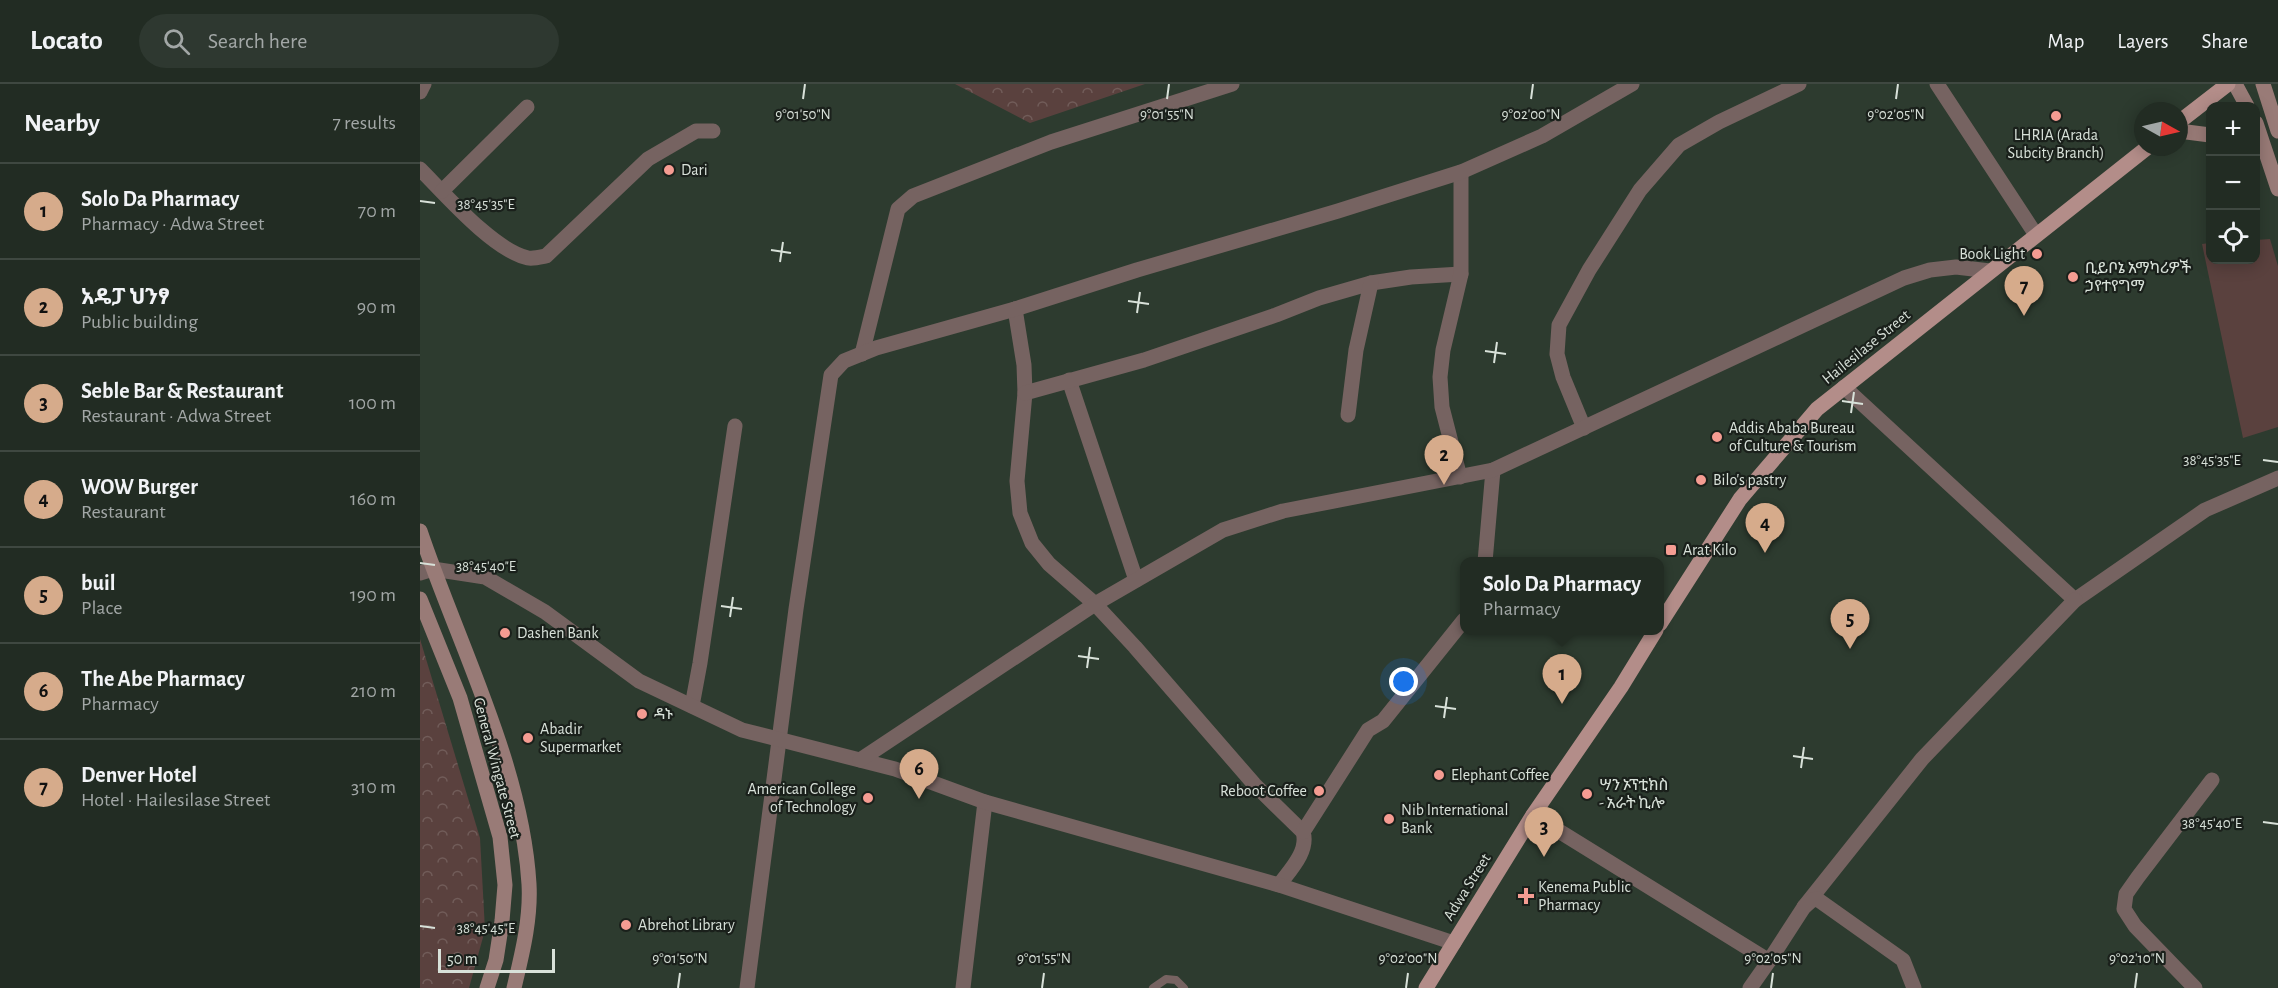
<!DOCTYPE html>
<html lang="en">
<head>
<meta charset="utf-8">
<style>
	:root { --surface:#222c23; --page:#2e3830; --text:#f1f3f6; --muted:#a2a7a6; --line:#3f4841; --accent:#d6ab8b }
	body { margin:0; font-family:"Alegreya Sans","Noto Sans Ethiopic",sans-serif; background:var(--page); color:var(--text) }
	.controls { position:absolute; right:18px; top:18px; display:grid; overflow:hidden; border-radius:12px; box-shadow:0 3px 15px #0003 }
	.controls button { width:54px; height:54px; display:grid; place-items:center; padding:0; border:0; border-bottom:2px solid var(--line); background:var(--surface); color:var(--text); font:30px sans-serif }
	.compass { position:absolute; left:1714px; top:18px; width:54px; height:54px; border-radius:50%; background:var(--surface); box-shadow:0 3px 15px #0003; rotate:98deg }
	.scale { position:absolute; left:18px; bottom:15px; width:117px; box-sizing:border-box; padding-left:6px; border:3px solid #d8e1d9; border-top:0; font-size:16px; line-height:21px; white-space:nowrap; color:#d8e1d9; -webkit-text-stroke:4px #1a201b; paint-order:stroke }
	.you { position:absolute; left:984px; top:598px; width:21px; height:21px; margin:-15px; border:4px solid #fff; border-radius:50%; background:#1a73e8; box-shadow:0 0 0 9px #1a73e833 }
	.badge { display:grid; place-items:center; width:39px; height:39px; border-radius:50%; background:var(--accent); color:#111; font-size:20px; font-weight:700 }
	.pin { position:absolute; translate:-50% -50px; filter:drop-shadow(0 2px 3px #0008) }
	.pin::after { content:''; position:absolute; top:32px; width:21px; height:18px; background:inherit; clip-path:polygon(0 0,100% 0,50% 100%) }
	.popup { position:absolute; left:1040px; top:473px; width:204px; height:78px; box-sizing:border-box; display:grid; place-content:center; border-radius:12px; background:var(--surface); filter:drop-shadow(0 2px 4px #0005); font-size:20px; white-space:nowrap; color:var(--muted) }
	.popup b { font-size:22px; color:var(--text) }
	.popup::after { content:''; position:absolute; left:50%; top:100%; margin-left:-12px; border:12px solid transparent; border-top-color:var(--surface) }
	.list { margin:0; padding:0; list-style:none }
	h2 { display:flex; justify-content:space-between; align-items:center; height:78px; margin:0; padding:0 24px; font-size:26px }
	h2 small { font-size:20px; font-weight:400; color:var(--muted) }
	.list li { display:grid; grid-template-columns:39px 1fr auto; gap:18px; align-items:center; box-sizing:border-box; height:96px; padding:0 24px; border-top:2px solid var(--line) }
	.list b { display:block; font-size:22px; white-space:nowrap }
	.list p { margin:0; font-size:20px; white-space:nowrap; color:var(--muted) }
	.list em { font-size:20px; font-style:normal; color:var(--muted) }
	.icon { flex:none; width:33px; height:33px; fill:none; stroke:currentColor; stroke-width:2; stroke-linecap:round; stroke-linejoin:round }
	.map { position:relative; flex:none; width:1858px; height:904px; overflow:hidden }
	header { display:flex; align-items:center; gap:36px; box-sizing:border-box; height:84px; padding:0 30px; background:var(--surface); border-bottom:2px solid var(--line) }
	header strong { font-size:28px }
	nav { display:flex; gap:33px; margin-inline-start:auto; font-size:21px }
	.search { width:420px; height:54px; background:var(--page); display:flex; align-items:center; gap:15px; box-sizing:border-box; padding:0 21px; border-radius:33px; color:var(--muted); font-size:22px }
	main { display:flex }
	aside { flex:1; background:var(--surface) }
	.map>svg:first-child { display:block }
</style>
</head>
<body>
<header>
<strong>Locato</strong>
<div class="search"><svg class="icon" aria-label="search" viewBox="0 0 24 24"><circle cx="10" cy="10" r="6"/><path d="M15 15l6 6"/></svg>Search here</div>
<nav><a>Map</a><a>Layers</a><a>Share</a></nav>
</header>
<main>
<aside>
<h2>Nearby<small>7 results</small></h2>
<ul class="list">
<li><span class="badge">1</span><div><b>Solo Da Pharmacy</b><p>Pharmacy · Adwa Street</p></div><em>70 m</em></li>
<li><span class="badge">2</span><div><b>አዴፓ ህንፃ</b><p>Public building</p></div><em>90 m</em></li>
<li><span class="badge">3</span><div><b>Seble Bar &amp; Restaurant</b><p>Restaurant · Adwa Street</p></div><em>100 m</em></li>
<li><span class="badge">4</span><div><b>WOW Burger</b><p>Restaurant</p></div><em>160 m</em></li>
<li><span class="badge">5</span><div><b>buil</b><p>Place</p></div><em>190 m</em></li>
<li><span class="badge">6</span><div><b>The Abe Pharmacy</b><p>Pharmacy</p></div><em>210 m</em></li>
<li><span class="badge">7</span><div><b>Denver Hotel</b><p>Hotel · Hailesilase Street</p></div><em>310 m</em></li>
</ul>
</aside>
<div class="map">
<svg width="1858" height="904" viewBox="0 0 1858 904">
	<defs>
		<pattern id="park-crowns" width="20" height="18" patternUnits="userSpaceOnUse" patternTransform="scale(1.5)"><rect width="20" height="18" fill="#5a413e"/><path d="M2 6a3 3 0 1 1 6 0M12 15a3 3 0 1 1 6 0" fill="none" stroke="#715c59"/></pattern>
	</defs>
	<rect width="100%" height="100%" fill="#2d3b2f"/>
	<g fill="url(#park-crowns)">
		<polygon points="535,0 725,0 610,39"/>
		<polygon points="0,555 60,754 65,846 49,904 0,904"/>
	</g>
	<polygon fill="#5a413e" points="1850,155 1858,182 1858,343 1823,354 1782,160 1790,159 1790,176 1836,176 1836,156"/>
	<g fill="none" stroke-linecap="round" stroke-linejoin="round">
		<polyline stroke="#766361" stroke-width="8" points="733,904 746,895 756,896 764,904"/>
		<g stroke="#766361" stroke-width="15">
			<polyline points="1517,0 1616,151"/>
			<polyline points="0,8 4,0"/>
			<path d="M0 85C25 110 73 166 108 174 113 175 121 173 126 172L228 75 276 47H293"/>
			<polyline points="22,107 107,23"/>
			<path d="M595 225 604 281 605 309 597 397 600 429 612 459 629 480 675 520 715 563 834 700 883 748C889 767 870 786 859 801"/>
			<polyline points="442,270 478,125 493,112 631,58 812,0"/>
			<polyline points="649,296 716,496"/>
			<polyline points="1424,303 1655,516 1785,426 1858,394"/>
			<polyline points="605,309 724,276 856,231 899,214 951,199 991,193 1041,190"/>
			<polyline points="928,331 936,266 951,199"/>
			<polyline points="1164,344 1143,293 1137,270 1139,241 1169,186 1220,106 1259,61 1299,38 1379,0"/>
			<polyline points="1040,393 1022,323 1020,293 1023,266 1041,190 1041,88"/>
			<polyline points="1065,478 1073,386"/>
			<polyline points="272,622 280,579 315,342"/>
			<polyline points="1113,731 1349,877 1330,904"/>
			<polyline points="883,748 948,646 963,637 1044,536"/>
			<polyline points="1384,823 1502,675 1655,516"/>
			<polyline points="1349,877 1384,823 1392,816 1397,815 1483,876 1494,904"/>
			<polyline points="327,904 376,525 411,291 424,277 456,264 595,225 717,186 918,127 1041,88 1122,52 1212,0"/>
			<polyline points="543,904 565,718"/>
			<polyline points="1775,904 1715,842 1704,825 1706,810 1718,793 1792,696"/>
		</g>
		<g stroke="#766361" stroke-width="15">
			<polyline points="0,489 13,485 65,493 125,528 219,597 322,646 475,685 565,718 859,801 1034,859"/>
			<polyline points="440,676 675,520 803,446 863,427 1073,386 1484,194 1510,186 1536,183 1570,187"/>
		</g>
		<g stroke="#997b77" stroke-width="15">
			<polyline points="1815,0 1827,22"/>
			<polyline points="1843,0 1858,47"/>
			<polyline points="1836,39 1858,105"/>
			<polyline points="1759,47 1790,51"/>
			<path d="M0 447C38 560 102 681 109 800 111 835 102 870 94 904"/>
			<polyline points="0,515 40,614 80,753 85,801 82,837 76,876 67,904"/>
		</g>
		<g stroke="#b38d89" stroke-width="15">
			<polyline points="1759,38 1808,0"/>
			<polyline points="1240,540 1320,415 1397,325 1728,63"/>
			<polyline points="1006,904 1113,731 1201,603 1236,546"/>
		</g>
	</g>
	<path fill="none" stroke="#d8e1d9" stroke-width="2" d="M383 15 385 0M747 15 749 0M1111 15 1113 0M1476 15 1478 0M0 117 15 119M351 166 371 169M360 178 363 158M708 217 729 220M717 229 720 208M1065 267 1086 270M1074 279 1077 258M1422 317 1443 320M1431 329 1434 308M1843 376 1858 378M0 479 15 481M301 522 322 525M310 533 313 513M658 572 679 575M667 584 670 563M1015 622 1036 625M1024 634 1027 613M1373 672 1393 675M1381 684 1384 663M1843 738 1858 740M0 842 15 844M258 904 260 889M622 904 624 889M986 904 988 889M1351 904 1353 889M1715 904 1717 889"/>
	<g fill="#f59c92" stroke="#1a201b" stroke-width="2">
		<circle cx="1636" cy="32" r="6"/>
		<circle cx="249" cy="86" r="6"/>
		<circle cx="1617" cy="170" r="6"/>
		<circle cx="1653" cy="193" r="6"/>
		<circle cx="1297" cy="353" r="6"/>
		<circle cx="1281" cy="396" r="6"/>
		<rect x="1245" y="460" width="12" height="12" rx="3"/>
		<circle cx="85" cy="549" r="6"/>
		<circle cx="222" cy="630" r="6"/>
		<circle cx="108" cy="654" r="6"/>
		<circle cx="1019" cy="691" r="6"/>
		<circle cx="899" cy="707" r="6"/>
		<circle cx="1167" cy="710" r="6"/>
		<circle cx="448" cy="714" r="6"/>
		<circle cx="969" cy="735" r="6"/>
		<path d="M1103 803h6v6h6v6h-6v6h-6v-6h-6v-6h6z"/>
		<circle cx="206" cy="841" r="6"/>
	</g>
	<g text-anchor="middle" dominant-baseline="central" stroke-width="4.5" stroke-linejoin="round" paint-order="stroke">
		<g font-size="16" fill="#d8e1d9" stroke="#1a201b" text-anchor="start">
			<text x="1636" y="51" text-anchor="middle">LHRIA (Arada<tspan x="1636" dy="18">Subcity Branch)</tspan></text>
			<text x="261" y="86">Dari</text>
			<text x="1605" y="170" text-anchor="end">Book Light</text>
			<text x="1665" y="184">ቢይቦኔ አማካሪዎች<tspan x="1665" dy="18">ኃየተየግማ</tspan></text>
			<text x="1309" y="344">Addis Ababa Bureau<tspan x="1309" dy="18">of Culture &amp; Tourism</tspan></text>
			<text x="1293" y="396">Bilo's pastry</text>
			<text x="1263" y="466">Arat Kilo</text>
			<text x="97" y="549">Dashen Bank</text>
			<text x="234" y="630">ዳኑ</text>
			<text x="120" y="645">Abadir<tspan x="120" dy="18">Supermarket</tspan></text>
			<text x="1031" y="691">Elephant Coffee</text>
			<text x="1179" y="701">ሣን ኦፕቲክስ<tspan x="1179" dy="18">- አራት ኪሎ</tspan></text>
			<text x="436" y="705" text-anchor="end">American College<tspan x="436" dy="18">of Technology</tspan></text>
			<text x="887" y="707" text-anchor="end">Reboot Coffee</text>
			<text x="981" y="726">Nib International<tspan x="981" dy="18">Bank</tspan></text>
			<text x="1118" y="803">Kenema Public<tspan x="1118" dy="18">Pharmacy</tspan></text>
			<text x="218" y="841">Abrehot Library</text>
		</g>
		<g font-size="16" fill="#d8e1d9" stroke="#1a201b">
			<text transform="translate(1446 263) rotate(-39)">Hailesilase Street</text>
			<text transform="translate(77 684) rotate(75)">General Wingate Street</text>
			<text transform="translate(1047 803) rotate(-58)">Adwa Street</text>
		</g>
	</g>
	<g font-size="15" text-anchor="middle" fill="#d8e1d9" stroke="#1a201b" stroke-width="4.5" stroke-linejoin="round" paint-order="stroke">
		<text x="383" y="35">9°01'50"N</text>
		<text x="747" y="35">9°01'55"N</text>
		<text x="1111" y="35">9°02'00"N</text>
		<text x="1476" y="35">9°02'05"N</text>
		<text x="66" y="125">38°45'35"E</text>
		<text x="1792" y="381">38°45'35"E</text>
		<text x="66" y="487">38°45'40"E</text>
		<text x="1792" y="744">38°45'40"E</text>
		<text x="66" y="849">38°45'45"E</text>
		<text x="260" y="879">9°01'50"N</text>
		<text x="624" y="879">9°01'55"N</text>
		<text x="988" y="879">9°02'00"N</text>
		<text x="1353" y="879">9°02'05"N</text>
		<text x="1717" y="879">9°02'10"N</text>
	</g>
</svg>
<div class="controls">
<button>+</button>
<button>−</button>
<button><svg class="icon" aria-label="locate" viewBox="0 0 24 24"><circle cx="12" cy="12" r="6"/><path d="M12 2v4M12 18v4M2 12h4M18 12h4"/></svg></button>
</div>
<svg class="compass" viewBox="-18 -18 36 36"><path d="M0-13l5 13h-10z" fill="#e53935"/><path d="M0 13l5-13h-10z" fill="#a2a7a6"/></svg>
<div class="scale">50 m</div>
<div class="you"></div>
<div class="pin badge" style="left:1142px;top:620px">1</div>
<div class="popup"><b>Solo Da Pharmacy</b>Pharmacy</div>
<div class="pin badge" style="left:1024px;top:401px">2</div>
<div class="pin badge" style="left:1124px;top:773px">3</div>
<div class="pin badge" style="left:1345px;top:469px">4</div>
<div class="pin badge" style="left:1430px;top:565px">5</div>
<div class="pin badge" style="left:499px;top:715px">6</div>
<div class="pin badge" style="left:1604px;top:232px">7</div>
</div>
</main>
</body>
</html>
